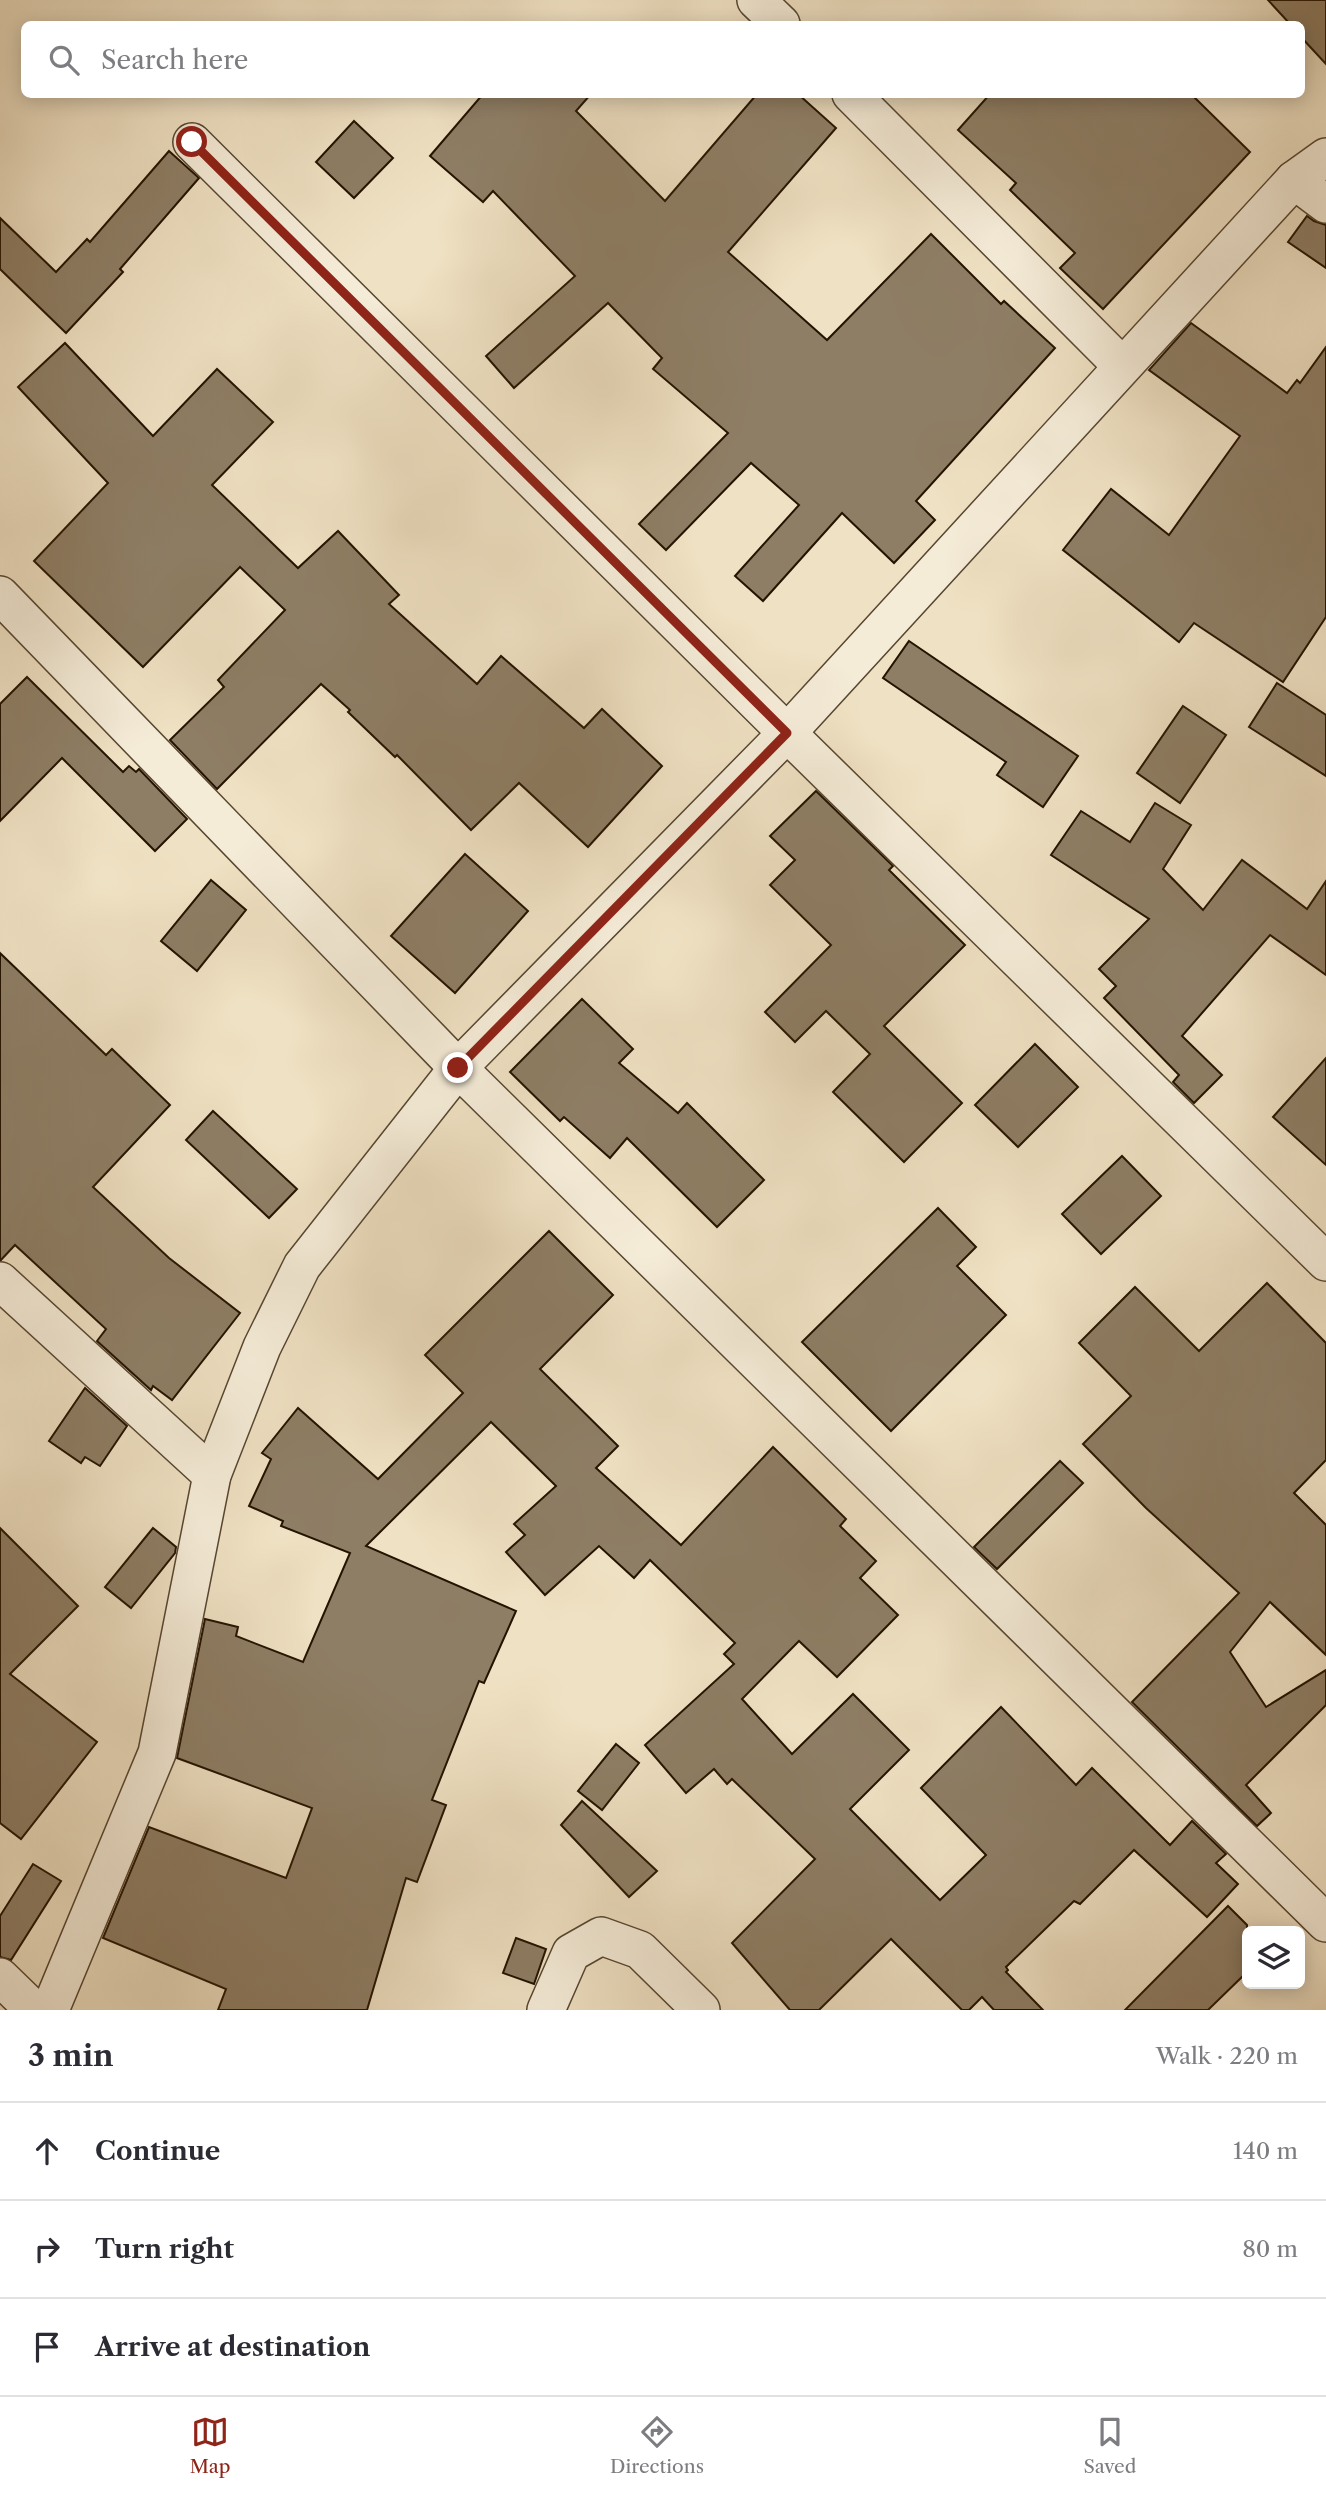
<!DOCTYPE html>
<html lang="en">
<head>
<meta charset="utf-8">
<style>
	:root { --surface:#fff; --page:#f2f2f3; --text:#2b2b33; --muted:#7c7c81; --line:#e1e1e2; --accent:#8f2418 }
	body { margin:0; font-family:"Libre Caslon Text",serif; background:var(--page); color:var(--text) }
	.controls { position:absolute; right:21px; bottom:21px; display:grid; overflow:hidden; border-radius:10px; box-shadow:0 4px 18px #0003 }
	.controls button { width:63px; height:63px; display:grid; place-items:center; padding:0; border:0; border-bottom:2px solid var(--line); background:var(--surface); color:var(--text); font:35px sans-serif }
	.stop { position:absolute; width:21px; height:21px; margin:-16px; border:5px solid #8f2418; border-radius:50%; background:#fff }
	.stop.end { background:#8f2418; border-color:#fff; box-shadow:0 2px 7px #0008 }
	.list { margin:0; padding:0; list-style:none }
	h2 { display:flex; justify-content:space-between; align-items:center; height:91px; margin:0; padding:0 28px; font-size:30px }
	h2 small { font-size:23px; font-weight:400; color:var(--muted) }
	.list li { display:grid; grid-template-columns:46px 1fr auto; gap:21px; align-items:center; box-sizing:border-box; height:98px; padding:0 28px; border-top:2px solid var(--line) }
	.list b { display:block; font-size:26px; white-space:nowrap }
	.list em { font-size:23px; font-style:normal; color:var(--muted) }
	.icon { flex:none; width:38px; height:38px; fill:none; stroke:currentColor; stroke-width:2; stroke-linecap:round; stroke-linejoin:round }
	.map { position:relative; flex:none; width:1326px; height:2010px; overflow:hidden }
	.search { position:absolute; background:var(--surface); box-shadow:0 4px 18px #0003; left:21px; right:21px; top:21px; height:77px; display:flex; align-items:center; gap:18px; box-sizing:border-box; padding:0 24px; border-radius:10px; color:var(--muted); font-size:26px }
	.sheet { height:385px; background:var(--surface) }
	nav { display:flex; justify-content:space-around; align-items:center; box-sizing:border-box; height:98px; border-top:2px solid var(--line); background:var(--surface); font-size:19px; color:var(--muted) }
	nav a { display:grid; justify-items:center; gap:4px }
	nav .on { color:var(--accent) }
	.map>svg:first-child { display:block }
</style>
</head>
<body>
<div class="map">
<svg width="1326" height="2010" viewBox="0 0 1326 2010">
	<rect width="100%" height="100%" fill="#efe1c3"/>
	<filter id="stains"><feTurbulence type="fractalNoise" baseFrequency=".00286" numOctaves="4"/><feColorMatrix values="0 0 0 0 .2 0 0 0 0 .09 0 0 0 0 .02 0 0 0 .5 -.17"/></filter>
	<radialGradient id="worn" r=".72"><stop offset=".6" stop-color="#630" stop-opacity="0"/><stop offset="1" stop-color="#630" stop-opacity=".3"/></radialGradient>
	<g fill="#8e7e65" stroke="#241300" stroke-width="2">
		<polygon points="1268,0 1326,0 1326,64 1301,37 1301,24 1290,24"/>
		<polygon points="483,94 591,94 576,111 665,201 757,94 798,94 836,128 728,252 827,340 931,234 1001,304 1004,301 1055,348 916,501 935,520 894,563 842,513 763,601 735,576 799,505 751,463 666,550 639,524 728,433 653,369 662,358 608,303 514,388 486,356 575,276 493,191 483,202 430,156"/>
		<polygon points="990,94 1191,94 1250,152 1103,309 1060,268 1075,253 1010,190 1016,183 958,130"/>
		<polygon points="354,121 393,158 354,198 316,162"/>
		<polygon points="169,151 199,178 120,269 123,272 66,333 0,269 0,218 56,272 87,239 90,242"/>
		<polygon points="1307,216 1314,221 1326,225 1326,268 1288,242"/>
		<polygon points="1191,323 1287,393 1297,380 1300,383 1326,347 1326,617 1283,682 1194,623 1179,642 1063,550 1111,489 1169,535 1240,436 1149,370"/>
		<polygon points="65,343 153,436 217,369 273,422 212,485 298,568 338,531 399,595 389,604 477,684 501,656 584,728 602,709 662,766 588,847 519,783 471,830 397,755 395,757 348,712 350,710 321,684 217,789 170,740 224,687 218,680 285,610 240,567 143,667 34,561 108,483 18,387"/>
		<polygon points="909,641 1078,756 1043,807 997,775 1006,762 883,678"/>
		<polygon points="27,677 123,772 129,766 136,772 139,769 187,819 155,851 62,758 0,821 0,704"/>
		<polygon points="1277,683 1326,715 1326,776 1249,727"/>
		<polygon points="1183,706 1226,735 1180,803 1137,773"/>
		<polygon points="816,791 893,866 889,870 965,945 884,1026 962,1103 904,1162 833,1092 870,1054 826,1011 795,1042 765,1012 831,945 770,885 795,860 770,836"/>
		<polygon points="1155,803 1191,825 1163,869 1203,910 1242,860 1307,909 1326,881 1326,975 1270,935 1182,1036 1222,1075 1194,1103 1173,1082 1179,1075 1104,998 1116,986 1099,969 1149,919 1051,855 1081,811 1130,842"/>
		<polygon points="465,854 528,911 455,993 391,936"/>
		<polygon points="211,880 246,910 197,971 161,941"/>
		<polygon points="0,953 106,1055 112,1049 170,1105 93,1187 169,1258 240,1313 172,1400 153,1386 151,1390 97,1341 106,1329 15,1245 0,1261"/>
		<polygon points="582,999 633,1049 619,1063 678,1113 687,1103 764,1180 717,1227 627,1138 610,1158 564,1117 560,1121 510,1072"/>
		<polygon points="1035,1044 1078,1087 1018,1147 975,1105"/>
		<polygon points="1326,1058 1326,1165 1273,1117"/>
		<polygon points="213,1111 297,1189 269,1218 186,1140"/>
		<polygon points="1122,1156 1161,1196 1101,1254 1062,1214"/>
		<polygon points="938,1208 976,1247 957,1266 1006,1315 891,1431 802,1342"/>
		<polygon points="549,1231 613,1295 540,1369 618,1446 596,1468 681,1545 773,1447 846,1519 840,1526 876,1561 860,1578 898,1615 837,1677 799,1641 742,1699 792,1754 853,1694 909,1750 850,1809 940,1900 986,1855 921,1788 1001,1707 1076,1785 1092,1768 1170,1845 1192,1821 1226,1854 1216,1863 1238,1884 1207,1917 1134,1850 1080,1904 1074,1901 1006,1967 1008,1970 1006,1972 1043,2010 994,2010 982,1997 969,2010 962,2010 891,1939 819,2010 790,2010 732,1943 815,1859 732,1779 727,1784 714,1769 686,1793 645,1745 734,1664 724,1654 735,1643 650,1560 634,1578 599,1546 545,1595 506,1552 525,1535 514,1524 556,1486 491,1422 366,1546 516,1611 484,1683 479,1681 432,1800 446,1805 417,1882 406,1878 367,2010 218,2010 226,1989 103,1938 149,1827 286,1878 312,1808 177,1758 205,1619 238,1627 236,1636 303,1662 350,1553 281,1526 283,1521 249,1506 271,1459 262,1453 298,1408 378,1479 463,1393 425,1355"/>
		<polygon points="1267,1283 1326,1343 1326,1460 1294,1493 1326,1525 1326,1655 1270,1602 1230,1652 1266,1707 1326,1670 1326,1705 1246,1785 1271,1813 1257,1826 1132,1702 1239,1593 1146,1508 1083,1444 1131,1396 1079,1343 1135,1287 1199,1351"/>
		<polygon points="85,1388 127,1426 100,1466 85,1457 81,1463 49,1441"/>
		<polygon points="1060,1461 1083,1483 997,1569 974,1547"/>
		<polygon points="0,1528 78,1606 10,1674 97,1742 21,1839 0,1823"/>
		<polygon points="153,1528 176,1547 175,1553 131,1608 105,1587"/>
		<polygon points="616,1744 639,1763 602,1810 578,1791"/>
		<polygon points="582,1801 657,1871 629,1897 561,1825"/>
		<polygon points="33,1864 61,1881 11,1960 0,1957 0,1916"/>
		<polygon points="1228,1906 1247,1925 1247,1972 1208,2010 1125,2010"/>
		<polygon points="516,1938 546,1949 534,1984 503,1973"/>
	</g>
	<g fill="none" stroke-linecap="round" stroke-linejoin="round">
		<defs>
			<g id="minor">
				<polyline points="756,0 781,24"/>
				<polyline points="851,94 1122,366"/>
				<polyline points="192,142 787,733 1326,1262"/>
				<polyline points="1294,180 1326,204"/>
				<polyline points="0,595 458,1068 1326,1923"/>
				<polyline points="0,1281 212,1475"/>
				<polyline points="0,1977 34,2010"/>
				<polyline points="50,2010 157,1753 212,1475 262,1347 302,1266 458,1068 787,733 1294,180 1326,157"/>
				<polyline points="546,2010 571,1953 601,1936 640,1950 701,2010"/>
			</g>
		</defs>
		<use href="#minor" stroke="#574631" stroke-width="40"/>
		<use href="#minor" stroke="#f5ecd8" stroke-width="37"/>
	</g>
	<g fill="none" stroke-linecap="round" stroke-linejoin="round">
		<polyline stroke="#8f2418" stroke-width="9" points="192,142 787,733 458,1068"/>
	</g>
	<rect width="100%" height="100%" filter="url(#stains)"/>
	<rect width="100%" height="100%" fill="url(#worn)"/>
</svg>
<div class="controls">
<button><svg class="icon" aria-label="layers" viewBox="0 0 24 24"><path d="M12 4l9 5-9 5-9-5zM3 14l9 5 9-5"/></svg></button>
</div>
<div class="stop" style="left:192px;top:142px"></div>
<div class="stop end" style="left:458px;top:1068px"></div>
<div class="search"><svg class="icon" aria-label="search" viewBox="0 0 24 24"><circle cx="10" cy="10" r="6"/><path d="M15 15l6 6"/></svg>Search here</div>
</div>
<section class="sheet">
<h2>3 min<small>Walk · 220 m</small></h2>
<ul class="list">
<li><svg class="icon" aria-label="ahead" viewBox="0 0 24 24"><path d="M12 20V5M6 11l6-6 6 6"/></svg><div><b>Continue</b></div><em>140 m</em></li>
<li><svg class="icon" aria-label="right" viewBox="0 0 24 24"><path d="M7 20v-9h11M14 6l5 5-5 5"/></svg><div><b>Turn right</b></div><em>80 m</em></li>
<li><svg class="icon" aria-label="arrive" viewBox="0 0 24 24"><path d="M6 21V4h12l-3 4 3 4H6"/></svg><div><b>Arrive at destination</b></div></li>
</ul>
</section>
<nav>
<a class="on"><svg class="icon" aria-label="map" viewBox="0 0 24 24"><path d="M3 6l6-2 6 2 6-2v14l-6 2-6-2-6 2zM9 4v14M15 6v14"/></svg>Map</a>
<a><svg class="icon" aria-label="directions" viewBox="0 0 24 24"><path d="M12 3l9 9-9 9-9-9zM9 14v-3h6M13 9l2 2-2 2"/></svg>Directions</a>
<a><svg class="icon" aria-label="saved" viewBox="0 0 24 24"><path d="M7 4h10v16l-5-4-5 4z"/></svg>Saved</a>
</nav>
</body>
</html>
